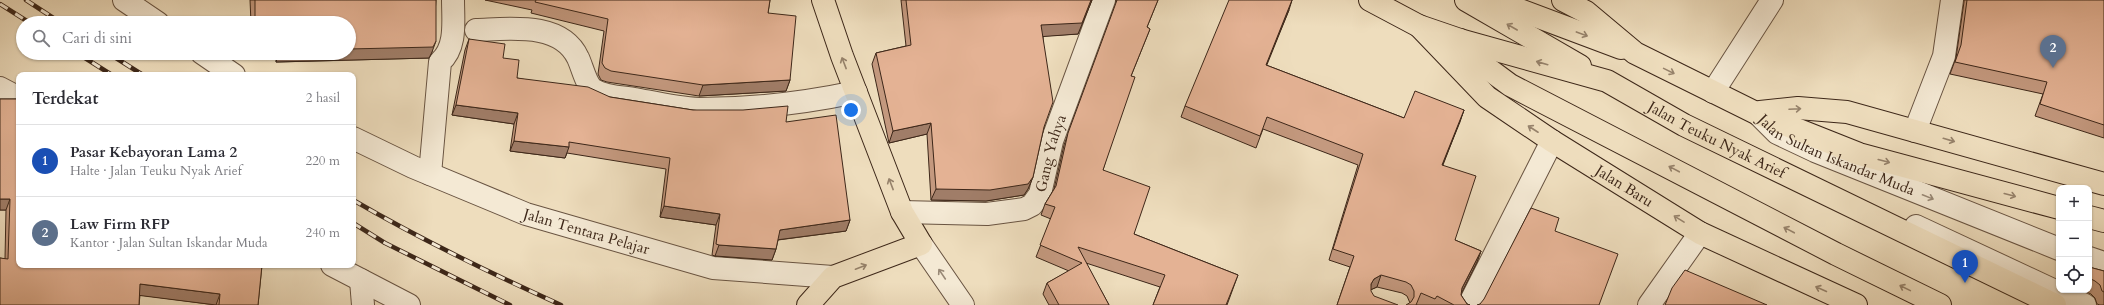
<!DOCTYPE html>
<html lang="id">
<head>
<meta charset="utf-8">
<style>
	:root { --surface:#fff; --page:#f2f2f3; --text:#2b2b33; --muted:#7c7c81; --line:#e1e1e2; --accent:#b45309 }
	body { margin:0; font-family:Cardo,serif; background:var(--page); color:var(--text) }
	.controls { position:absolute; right:12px; bottom:12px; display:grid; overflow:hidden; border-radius:8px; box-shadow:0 1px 3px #0004 }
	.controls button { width:36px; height:36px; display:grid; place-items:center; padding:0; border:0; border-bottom:1px solid var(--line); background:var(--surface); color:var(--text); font:20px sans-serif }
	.you { position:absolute; left:851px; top:110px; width:14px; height:14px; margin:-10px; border:3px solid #fff; border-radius:50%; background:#1a73e8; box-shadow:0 0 0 6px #1a73e833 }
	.badge { display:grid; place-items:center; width:26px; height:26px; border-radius:50%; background:var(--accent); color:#fff; font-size:13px; font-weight:700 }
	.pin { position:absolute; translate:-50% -33px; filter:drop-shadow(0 1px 2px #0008) }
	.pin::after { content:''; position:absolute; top:21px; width:14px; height:12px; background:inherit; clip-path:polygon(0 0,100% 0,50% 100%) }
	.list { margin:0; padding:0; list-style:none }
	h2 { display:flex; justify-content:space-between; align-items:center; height:52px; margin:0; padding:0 16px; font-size:17px }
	h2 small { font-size:13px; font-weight:400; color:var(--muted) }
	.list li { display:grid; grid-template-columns:26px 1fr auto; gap:12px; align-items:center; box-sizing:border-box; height:72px; padding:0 16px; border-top:1px solid var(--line) }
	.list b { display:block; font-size:15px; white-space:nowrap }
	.list p { margin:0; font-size:13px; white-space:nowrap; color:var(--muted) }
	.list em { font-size:13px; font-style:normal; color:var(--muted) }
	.icon { flex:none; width:22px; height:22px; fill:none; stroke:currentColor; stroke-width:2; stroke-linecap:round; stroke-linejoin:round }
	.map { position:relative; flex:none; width:2104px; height:305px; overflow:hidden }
	.search { position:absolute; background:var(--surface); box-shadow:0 1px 3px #0004; left:16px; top:16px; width:340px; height:44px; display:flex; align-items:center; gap:10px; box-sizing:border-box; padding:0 14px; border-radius:22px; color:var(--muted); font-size:15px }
	.panel { position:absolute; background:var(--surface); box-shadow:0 1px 3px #0004; left:16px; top:72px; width:340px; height:196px; border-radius:8px }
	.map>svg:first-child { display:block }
</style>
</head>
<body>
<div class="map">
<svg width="2104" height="305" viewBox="0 0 2104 305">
	<rect width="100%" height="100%" fill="#eeddbd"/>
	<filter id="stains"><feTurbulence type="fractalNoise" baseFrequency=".005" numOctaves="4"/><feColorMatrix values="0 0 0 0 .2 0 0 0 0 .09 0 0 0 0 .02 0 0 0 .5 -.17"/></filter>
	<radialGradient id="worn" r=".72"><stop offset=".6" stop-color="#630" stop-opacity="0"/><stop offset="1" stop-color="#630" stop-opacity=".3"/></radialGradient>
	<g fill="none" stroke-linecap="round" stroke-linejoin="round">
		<defs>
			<g id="minor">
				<polyline points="124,0 158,23"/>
				<path d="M476 30C508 29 561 21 578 58 582 66 586 85 594 90 606 97 622 97 635 99 656 103 677 108 699 109 751 109 804 103 856 92"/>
				<polyline points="202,53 234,75"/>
				<polyline points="0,88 19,98"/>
				<polyline points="1713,92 1772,0"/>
				<path id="s1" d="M1760 116 1777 133 1815 151 2059 249"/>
				<polyline points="1915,131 1944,56 1952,0"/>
				<path id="s2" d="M353 138 413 167 526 214 713 268 833 277"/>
				<path d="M430 174 440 62C457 47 453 21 453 0"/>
				<path id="s3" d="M902 212 987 214 1024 209 1032 205 1040 194 1052 141 1104 0"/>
				<polyline points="1916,226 2085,305"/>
				<polyline points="921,244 963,305"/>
				<polyline points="2089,258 2104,263"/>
				<polyline points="332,265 409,305"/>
				<polyline points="361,280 363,305"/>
				<polyline points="1469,305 1552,141"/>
				<polyline points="1649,305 1700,233"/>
			</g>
			<g id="major">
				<path id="s4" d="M1419 26 1487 97 1552 141 1700 233 1856 305"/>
				<polyline points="808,305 833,277 921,244 902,212 842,56 823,0"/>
			</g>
			<g id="highway">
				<path id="s5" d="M1370 0 1419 26 1460 40 1607 81 1684 125 2055 305"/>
				<polyline points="1466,0 1580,66"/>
				<polyline points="1493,0 1621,48"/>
				<polyline points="1563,0 1586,12 1635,53 1756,113 1859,154 2059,208"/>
				<polyline points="1460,40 1483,65 1510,85 1836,254 1940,305"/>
				<polyline points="1760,112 1798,108 1847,112 2104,184"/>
				<polyline points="2089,217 2104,221"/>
			</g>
		</defs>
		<use href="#minor" stroke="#695442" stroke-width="24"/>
		<use href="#major" stroke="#3d2719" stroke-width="24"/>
		<use href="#highway" stroke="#3d2719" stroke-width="24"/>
		<use href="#minor" stroke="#f4e9d4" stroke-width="22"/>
		<use href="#major" stroke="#eeddbd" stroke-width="22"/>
		<use href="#highway" stroke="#eeddbd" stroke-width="22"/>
		<defs>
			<g id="rail">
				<polyline points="26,0 61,23"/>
				<polyline points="0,4 30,23"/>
				<polyline points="77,53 112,75"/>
				<polyline points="108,53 143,75"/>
				<path d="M353 200C420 239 490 273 561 305"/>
				<polyline points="353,223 385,243 510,305"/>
			</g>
		</defs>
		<use href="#rail" stroke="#3d2719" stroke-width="4.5"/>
		<use href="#rail" stroke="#f4e9d4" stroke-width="3" stroke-dasharray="9" stroke-linecap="butt"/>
	</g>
	<g fill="#c4997f" stroke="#3d2719">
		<polygon points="250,0 436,0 432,52 429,58 276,62 276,53 349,53 349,23 251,23"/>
		<polygon points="485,0 770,0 768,13 790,80 786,91 699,96 607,82 601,80 598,74 604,31 531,13 532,10"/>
		<polygon points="901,0 1092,0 1078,34 1043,36 1044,127 1033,177 1028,189 1024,195 986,201 931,200 927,134 889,143 872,64 876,53 906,46"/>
		<polygon points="1116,0 1158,0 1147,27 1150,29 1131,76 1103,170 1134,234 1238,275 1227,305 1153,305 1160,287 1086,263 1109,305 1049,305 1043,294 1047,283 1069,271 1036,257 1051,219 1041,215 1045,204 1054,189 1064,145 1116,4"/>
		<polygon points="1964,0 2104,0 2104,138 2035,116 2043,94 1950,74 1956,58 1964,2"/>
		<polygon points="1289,10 1266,65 1404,118 1464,110 1443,165 1455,240 1481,251 1477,262 1461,293 1461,295 1467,304 1470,305 1418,305 1410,303 1407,296 1402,293 1377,287 1337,305 1350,267 1329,260 1358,165 1263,129 1256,148 1181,117 1185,106"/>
		<polygon points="469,39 503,58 517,78 610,97 693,110 786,122 850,220 846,231 778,240 776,249 772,260 715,256 712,255 716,225 660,217 666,169 567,153 565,158 510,151 514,124 452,115 465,50"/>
		<polygon points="0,99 19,99 19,265 262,265 258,305 216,305 140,295 139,305 0,305 0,258 5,259 6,210 0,210"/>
		<polygon points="2089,267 2104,271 2104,305 2100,305 2097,304 2095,298 2091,294 2082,290 2089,290"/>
	</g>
	<g fill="#a07d68" stroke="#3d2719">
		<polygon points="1092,0 1078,34 1037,37 1041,25"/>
		<polygon points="1292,0 1289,10 1262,77 1266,65"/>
		<polygon points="436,41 432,52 429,58 276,62 279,53 349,53 349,49"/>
		<polygon points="790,80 786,91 699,96 703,85"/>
		<polygon points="456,105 518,113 514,124 452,115"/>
		<polygon points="1464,110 1460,122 1438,176 1442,165"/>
		<polygon points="931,123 927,134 889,143 893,131"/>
		<polygon points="514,141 569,147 565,158 510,151"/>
		<polygon points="1033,177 1028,189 1024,195 986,201 931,200 936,189"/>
		<polygon points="0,199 10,199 6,210 0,210"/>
		<polygon points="664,206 720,214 716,225 660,217"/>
		<polygon points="850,220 846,231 776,240 780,230"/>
		<polygon points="719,245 776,249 772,260 715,256"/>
		<polygon points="1481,251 1477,262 1458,300 1462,288"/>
		<polygon points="1381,275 1377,287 1370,290 1371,284 1374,279"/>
		<polygon points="140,284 220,294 216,305 136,295"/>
	</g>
	<g fill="#e4b294" stroke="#3d2719">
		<polygon points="255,0 436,0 436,41 433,47 349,49 349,23 255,23"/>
		<polygon points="536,0 770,0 768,13 796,16 790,80 703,85 611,71 605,68 602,63 608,19 535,2"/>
		<polygon points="906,0 1091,0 1082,23 1041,25 1053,102 1044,127 1033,177 1028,184 990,190 936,189 931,123 893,131 876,53 911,45"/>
		<polygon points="1117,0 1158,0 1147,27 1150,29 1131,76 1135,77 1103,170 1150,187 1134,234 1238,275 1226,305 1153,305 1165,275 1078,247 1109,305 1059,305 1047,283 1082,263 1040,245 1055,207 1045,204 1056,186 1068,133"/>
		<polygon points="1229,0 1292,0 1266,65 1404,118 1415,91 1464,110 1442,165 1476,176 1455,240 1481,251 1462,288 1461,295 1467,304 1470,305 1454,305 1437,296 1435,299 1421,293 1416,305 1406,305 1411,302 1414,297 1414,291 1411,285 1406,282 1381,275 1374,279 1371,284 1371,291 1374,296 1398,305 1337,305 1354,256 1333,249 1363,154 1267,117 1260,136 1185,106"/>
		<polygon points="1967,0 2104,0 2104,125 2040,104 2047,82 1955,62 1961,45"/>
		<polygon points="469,39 505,44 503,58 519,60 517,78 588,87 610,97 693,110 743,110 788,106 786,122 836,115 850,220 780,230 776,249 719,245 716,244 720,214 664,206 670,158 569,142 569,147 514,141 518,113 456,105"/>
		<polygon points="0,99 19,99 19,265 262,265 258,305 219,305 220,294 140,284 139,305 0,305 0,258 8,259 10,199 0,199"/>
		<polygon points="1531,208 1559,218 1555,231 1618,254 1599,305 1477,305 1480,304 1484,299"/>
		<polygon points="2089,267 2104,271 2104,292 2102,291 2100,285 2095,281 2089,278"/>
		<polygon points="1685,270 1767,305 1665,305 1672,288"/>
	</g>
	<defs><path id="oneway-shaft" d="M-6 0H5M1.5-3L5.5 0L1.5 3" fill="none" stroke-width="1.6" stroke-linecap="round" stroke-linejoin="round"/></defs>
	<g stroke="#96826b">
		<use href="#oneway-shaft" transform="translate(1512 27) rotate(-150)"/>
		<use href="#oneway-shaft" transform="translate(1582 34) rotate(20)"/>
		<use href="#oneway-shaft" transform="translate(844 63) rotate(-111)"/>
		<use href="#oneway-shaft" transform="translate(1542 63) rotate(-164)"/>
		<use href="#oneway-shaft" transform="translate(1669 71) rotate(26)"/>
		<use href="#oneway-shaft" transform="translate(1795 109) rotate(-3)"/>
		<use href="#oneway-shaft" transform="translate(1533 129) rotate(-147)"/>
		<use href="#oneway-shaft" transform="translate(1949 140) rotate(16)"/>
		<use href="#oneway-shaft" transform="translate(1884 161) rotate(15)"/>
		<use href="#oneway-shaft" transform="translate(1674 169) rotate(-152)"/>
		<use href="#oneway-shaft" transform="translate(891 184) rotate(-111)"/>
		<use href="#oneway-shaft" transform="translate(2010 195) rotate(15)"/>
		<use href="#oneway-shaft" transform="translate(1679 219) rotate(-148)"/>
		<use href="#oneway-shaft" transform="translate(1789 230) rotate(-152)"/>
		<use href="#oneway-shaft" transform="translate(861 267) rotate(-21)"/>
		<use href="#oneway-shaft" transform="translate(1905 288) rotate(-154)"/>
		<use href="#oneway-shaft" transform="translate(1821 289) rotate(-156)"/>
	</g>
	<g stroke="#988876">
		<use href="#oneway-shaft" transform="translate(1928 197) rotate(22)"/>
		<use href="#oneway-shaft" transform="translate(942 274) rotate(-124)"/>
	</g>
	<g text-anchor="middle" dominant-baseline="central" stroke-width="4" stroke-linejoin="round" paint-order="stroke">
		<g font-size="15" fill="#3d2719" stroke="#f4e9d4">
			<text stroke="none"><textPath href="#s5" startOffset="376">Jalan Teuku Nyak Arief</textPath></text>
			<text stroke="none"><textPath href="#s3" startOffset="187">Gang Yahya</textPath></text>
			<text stroke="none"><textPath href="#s1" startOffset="87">Jalan Sultan Iskandar Muda</textPath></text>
			<text stroke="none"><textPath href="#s4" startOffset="262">Jalan Baru</textPath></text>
			<text stroke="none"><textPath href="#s2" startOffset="252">Jalan Tentara Pelajar</textPath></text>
		</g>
	</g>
	<rect width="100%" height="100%" filter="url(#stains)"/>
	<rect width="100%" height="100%" fill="url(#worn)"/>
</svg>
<div class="controls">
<button>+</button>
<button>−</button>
<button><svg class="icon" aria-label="locate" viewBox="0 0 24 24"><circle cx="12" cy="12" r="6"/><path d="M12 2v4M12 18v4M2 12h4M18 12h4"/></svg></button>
</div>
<div class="you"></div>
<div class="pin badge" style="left:1965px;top:283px;background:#1a4fb4">1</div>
<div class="pin badge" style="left:2053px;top:68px;background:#5c6f8a">2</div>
<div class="search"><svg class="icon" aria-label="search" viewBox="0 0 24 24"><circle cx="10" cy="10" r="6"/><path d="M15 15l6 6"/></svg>Cari di sini</div>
<section class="panel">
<h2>Terdekat<small>2 hasil</small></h2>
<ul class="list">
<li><span class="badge" style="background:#1a4fb4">1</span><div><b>Pasar Kebayoran Lama 2</b><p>Halte · Jalan Teuku Nyak Arief</p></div><em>220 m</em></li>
<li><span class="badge" style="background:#5c6f8a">2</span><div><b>Law Firm RFP</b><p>Kantor · Jalan Sultan Iskandar Muda</p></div><em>240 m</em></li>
</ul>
</section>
</div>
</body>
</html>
